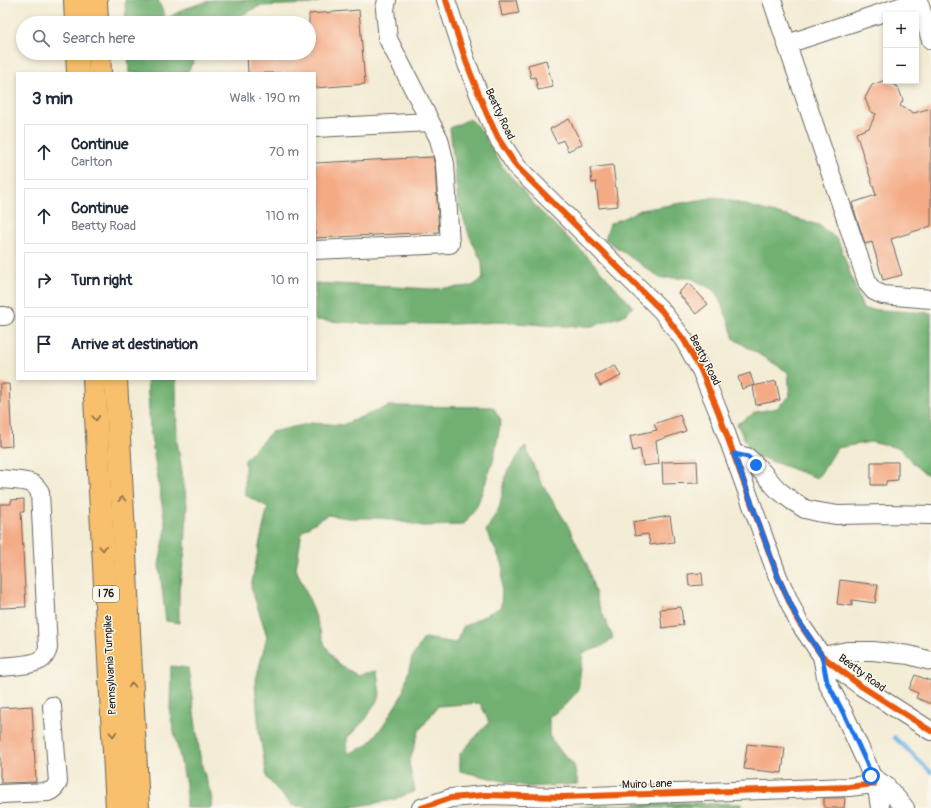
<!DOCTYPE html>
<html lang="en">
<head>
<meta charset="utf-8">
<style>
	:root { --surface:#fff; --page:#f6f6f7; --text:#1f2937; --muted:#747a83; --line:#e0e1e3 }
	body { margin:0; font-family:Pangolin,sans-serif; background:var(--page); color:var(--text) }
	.controls { position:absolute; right:12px; top:12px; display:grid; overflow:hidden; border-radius:0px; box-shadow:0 2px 6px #0003 }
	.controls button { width:36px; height:36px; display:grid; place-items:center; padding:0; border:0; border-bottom:1px solid var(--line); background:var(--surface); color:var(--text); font:20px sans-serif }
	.stop { position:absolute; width:12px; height:12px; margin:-9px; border:3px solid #1a73e8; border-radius:50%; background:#fff }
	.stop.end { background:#1a73e8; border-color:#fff; box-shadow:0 1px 4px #0008 }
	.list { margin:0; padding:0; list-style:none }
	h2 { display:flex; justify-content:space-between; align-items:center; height:52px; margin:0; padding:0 16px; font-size:17px }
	h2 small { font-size:13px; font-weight:400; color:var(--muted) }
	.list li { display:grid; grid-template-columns:26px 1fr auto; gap:12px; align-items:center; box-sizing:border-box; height:56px; margin:0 8px 8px; padding:0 8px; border:1px solid var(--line); border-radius:0px }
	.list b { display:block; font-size:15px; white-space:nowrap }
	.list p { margin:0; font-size:13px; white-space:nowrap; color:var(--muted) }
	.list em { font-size:13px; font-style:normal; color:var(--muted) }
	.icon { flex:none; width:22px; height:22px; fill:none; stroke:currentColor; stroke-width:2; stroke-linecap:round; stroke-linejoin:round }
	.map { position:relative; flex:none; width:931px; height:808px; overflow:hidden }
	.search { position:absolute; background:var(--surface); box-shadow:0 2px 6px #0003; left:16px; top:16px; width:300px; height:44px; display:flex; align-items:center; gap:10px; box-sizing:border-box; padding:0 14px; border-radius:22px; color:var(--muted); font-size:15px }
	.panel { position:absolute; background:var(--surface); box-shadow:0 2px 6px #0003; left:16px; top:72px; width:300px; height:308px; border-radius:0px }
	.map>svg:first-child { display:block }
</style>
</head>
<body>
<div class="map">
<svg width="931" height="808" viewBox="0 0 931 808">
	<rect width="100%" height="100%" fill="#fbf7ec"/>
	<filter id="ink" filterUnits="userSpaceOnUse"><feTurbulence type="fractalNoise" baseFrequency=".025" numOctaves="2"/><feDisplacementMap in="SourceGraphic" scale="8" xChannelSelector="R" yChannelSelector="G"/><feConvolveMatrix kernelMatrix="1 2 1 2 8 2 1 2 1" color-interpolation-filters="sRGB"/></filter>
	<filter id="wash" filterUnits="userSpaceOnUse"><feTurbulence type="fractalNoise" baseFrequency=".012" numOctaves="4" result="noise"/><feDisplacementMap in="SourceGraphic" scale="16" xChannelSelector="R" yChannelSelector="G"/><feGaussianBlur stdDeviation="0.9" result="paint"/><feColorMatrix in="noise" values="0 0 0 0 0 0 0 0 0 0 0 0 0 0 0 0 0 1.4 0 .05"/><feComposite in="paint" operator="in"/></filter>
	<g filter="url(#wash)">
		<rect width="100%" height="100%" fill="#f3ecd5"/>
		<g fill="#71b072" stroke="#466647">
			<polygon points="125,0 158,0 166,19 184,9 212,0 324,0 311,4 260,6 226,23 126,23"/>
			<polygon points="128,53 198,53 187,73 129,73"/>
			<polygon points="470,119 480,129 502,166 539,210 588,257 633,307 625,315 594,326 558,326 502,322 453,324 372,324 315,320 315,283 433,289 472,286 483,279 482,262 470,237 458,203 450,128"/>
			<polygon points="716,197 819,225 838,240 863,309 931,313 931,477 920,470 899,448 870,442 837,448 828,463 817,478 752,454 737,424 756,412 777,408 790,396 788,372 734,339 728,319 715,291 691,278 660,278 605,239 610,224 641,210"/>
			<polygon points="147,379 176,379 177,441 187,503 185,551 179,589 179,623 166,621 159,565 166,529 150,430"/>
			<polygon points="389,406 493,407 501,420 493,462 477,506 463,525 423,526 382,518 349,518 327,515 302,531 296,569 312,606 325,645 337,663 357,675 377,671 380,695 366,719 347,738 348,754 368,745 384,724 402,695 412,658 424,638 456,643 463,627 501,607 503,565 486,531 499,508 507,472 525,446 540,481 567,524 588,567 598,603 613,638 601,647 583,653 578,691 562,708 549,717 549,736 559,749 574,765 578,784 529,787 460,771 460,754 489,722 480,703 438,706 419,731 409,764 415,791 393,800 347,808 313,808 291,805 267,778 259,730 255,684 267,636 251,587 260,541 268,507 245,495 245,460 271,432 312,423 342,425"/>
			<polygon points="171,666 188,668 201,763 212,798 211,808 186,808 186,784 170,714"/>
			<polygon points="682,803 741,804 741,808 570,808 607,805"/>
		</g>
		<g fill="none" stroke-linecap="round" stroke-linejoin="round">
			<polyline stroke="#71b5e7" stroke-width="4" points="894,737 931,772"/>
		</g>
		<g id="blocks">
			<g fill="#f4aa85">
				<polygon points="499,0 516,0 519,13 502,16"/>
				<polygon points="359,10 365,84 315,88 315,73 248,73 247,53 309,53 309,14"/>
				<polygon points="546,60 553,87 538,90 535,77 531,78 528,65"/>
				<polygon points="885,80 886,81 898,87 903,100 900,106 914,113 931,108 931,226 891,239 902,275 883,280 872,242 865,244 852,203 876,195 856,133 869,128 876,114 870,111 865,98 872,85"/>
				<polygon points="569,119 582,144 568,151 563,140 557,143 550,129"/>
				<polygon points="433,157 435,166 439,232 315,238 315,163"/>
				<polygon points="613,165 618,206 599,208 596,182 592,183 590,168"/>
				<polygon points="689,283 708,304 696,314 678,293"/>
				<polygon points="615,365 621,376 600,386 595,375"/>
				<polygon points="750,373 754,385 742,389 738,377"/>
				<polygon points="776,381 780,400 756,405 753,386"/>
				<polygon points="0,384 9,384 12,446 0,447"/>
				<polygon points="680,415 686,431 656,441 659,464 643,466 640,449 633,451 630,436 657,430 654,424"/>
				<polygon points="697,461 698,483 663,484 662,462"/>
				<polygon points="871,462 898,462 898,480 886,481 886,485 871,485"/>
				<polygon points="24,499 24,512 21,512 26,607 0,608 0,504 11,504 11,500"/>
				<polygon points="670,516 674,542 650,545 648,534 635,536 633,522"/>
				<polygon points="702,573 703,585 689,586 688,574"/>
				<polygon points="840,580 878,585 875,603 852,600 852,606 837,604"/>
				<polygon points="681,607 683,625 662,628 660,609"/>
				<polygon points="915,675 931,681 931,704 916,698 918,693 909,689"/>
				<polygon points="32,706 36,782 1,783 1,778 0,778 0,708"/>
				<polygon points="747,744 785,748 782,773 744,769"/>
				<polygon points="824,798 845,798 844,808 824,808"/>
			</g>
		</g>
	</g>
	<g filter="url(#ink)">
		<use href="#blocks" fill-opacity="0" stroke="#67655d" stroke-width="1"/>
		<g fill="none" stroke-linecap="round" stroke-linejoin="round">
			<defs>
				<g id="minor">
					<polyline points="446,0 467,64 486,112 498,138 517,167 661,310 684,340 701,370 718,411 778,577 798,621 822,656 861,686 931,731"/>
					<polyline points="772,0 868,284 874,291 883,295 931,299"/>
					<polyline points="918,0 931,40"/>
					<polyline points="787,44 918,1"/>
					<polyline points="315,128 430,122"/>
					<polyline points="315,250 450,244 445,164 439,139 388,39 385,9 387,0"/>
					<polyline points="0,316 5,316"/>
					<polyline points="734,454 747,457 756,465 777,489 791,500 805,509 818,512 837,515 887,514 931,515"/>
					<path d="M0 479C9 480 26 480 33 484 36 486 38 489 40 492L48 648C47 652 45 656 42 659 35 665 10 666 0 667"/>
					<polyline points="871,776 886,786 905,808"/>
					<path d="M0 794 48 792C53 790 56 787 58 782L52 706"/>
					<polyline points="421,808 451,798 485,795 563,797 849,787 874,784"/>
					<polyline points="880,808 878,794 867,764 845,716 827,682 822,656 847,651 873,651 909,655 931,661"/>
				</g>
				<g id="highway">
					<polyline points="75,0 76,23"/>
					<polyline points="96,0 97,23"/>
					<polyline points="77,53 78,73"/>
					<polyline points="99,53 100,73"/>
					<polyline points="94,379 117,808"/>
					<polyline points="116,379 138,808"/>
				</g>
			</defs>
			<use href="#minor" stroke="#67655d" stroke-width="20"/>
			<use href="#highway" stroke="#67655d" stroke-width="24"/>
			<use href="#minor" stroke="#fff" stroke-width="18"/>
			<use href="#highway" stroke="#f8bf6c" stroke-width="22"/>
			<defs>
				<g id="cycleway">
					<polyline points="446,0 467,64 486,112 498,138 517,167 661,310 684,340 701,370 718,411 778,577 798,621 822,656 861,686 931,731"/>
					<polyline points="421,808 451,798 485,795 563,797 849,787 874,784"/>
				</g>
			</defs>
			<use href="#cycleway" stroke="#fbf7ec" stroke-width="8"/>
			<use href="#cycleway" stroke="#e8590c" stroke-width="6"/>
		</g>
		<defs><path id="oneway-chevron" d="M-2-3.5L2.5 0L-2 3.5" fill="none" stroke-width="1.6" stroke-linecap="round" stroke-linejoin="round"/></defs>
		<g stroke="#8a6e44">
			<use href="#oneway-chevron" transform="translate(96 418) rotate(87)"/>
			<use href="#oneway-chevron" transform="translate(122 499) rotate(-93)"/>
			<use href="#oneway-chevron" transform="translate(103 548) rotate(87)"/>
			<use href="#oneway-chevron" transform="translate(132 685) rotate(-93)"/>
			<use href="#oneway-chevron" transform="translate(113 734) rotate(87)"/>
		</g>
	</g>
	<g fill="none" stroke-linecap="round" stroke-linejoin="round" filter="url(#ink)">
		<polyline stroke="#1a73e8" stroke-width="5" points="756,465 748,457 734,454 778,577 798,620 822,656 827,682 845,716 867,764 871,776"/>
	</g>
	<g text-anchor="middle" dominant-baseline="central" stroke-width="3" stroke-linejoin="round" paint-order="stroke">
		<rect fill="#fbf7ec" stroke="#5f5e5a" stroke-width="1" x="93" y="586" width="26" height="16" rx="3"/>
		<g font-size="10" font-weight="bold" fill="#1c1c1c">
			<text x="106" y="594">I 76</text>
		</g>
		<g font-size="11" fill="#1c1c1c" stroke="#fbf7ec">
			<text transform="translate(500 114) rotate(65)">Beatty Road</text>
			<text transform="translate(705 360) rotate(63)">Beatty Road</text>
			<text transform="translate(110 665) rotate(-93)">Pennsylvania Turnpike</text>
			<text transform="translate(862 673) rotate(36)">Beatty Road</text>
			<text transform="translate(647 784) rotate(-2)">Muiro Lane</text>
		</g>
	</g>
</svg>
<div class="controls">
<button>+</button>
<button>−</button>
</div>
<div class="stop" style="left:871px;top:776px"></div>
<div class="stop end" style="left:756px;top:465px"></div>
<div class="search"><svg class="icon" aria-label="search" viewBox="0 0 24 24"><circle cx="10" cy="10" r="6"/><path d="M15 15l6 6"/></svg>Search here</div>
<section class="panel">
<h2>3 min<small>Walk · 190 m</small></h2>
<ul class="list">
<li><svg class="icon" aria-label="ahead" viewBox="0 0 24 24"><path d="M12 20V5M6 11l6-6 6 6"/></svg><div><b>Continue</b><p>Carlton</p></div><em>70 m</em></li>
<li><svg class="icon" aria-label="ahead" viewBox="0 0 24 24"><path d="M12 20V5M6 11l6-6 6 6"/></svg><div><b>Continue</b><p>Beatty Road</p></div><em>110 m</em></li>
<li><svg class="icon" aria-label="right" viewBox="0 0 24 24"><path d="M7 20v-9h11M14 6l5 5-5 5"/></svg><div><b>Turn right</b></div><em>10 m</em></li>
<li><svg class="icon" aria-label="arrive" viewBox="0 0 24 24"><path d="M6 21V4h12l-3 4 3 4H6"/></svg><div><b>Arrive at destination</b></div></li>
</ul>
</section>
</div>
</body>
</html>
